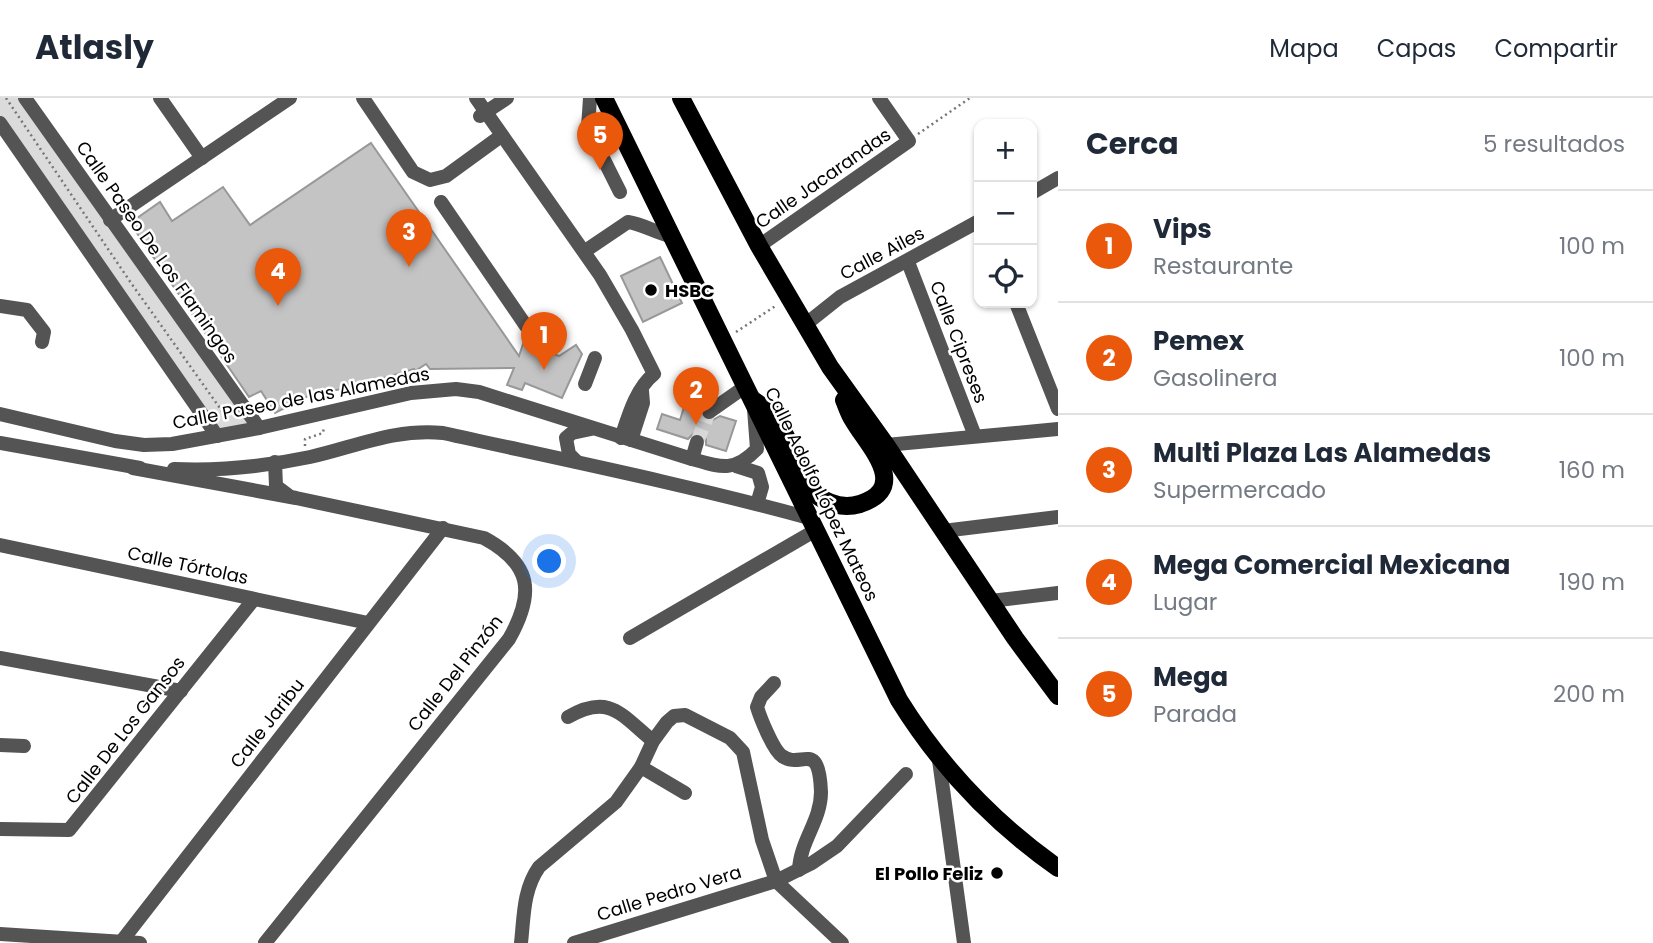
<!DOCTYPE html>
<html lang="es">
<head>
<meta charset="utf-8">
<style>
	:root { --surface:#fff; --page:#f6f6f7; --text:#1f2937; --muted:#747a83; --line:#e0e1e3; --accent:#ea580c }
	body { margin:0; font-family:Poppins,sans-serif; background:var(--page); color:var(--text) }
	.controls { position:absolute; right:21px; top:21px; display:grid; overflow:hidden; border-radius:14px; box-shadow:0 2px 5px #0004 }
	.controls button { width:63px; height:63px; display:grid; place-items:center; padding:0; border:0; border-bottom:2px solid var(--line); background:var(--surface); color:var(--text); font:35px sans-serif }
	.you { position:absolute; left:550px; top:464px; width:24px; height:24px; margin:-18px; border:5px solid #fff; border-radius:50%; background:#1a73e8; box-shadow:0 0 0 10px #1a73e833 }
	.badge { display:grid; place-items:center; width:46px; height:46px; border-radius:50%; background:var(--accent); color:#fff; font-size:23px; font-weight:700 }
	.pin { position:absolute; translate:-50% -58px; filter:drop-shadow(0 2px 4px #0008) }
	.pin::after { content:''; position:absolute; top:37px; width:24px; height:21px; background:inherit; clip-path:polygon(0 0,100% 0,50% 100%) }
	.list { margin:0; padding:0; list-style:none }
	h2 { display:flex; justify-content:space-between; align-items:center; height:91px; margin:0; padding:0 28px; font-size:30px }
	h2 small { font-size:23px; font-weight:400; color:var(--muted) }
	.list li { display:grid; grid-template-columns:46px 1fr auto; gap:21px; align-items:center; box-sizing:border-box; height:112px; padding:0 28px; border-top:2px solid var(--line) }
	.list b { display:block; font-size:26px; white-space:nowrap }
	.list p { margin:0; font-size:23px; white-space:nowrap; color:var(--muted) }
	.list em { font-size:23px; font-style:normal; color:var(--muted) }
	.icon { flex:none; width:38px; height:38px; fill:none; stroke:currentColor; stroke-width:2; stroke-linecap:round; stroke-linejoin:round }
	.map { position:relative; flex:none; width:1058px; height:845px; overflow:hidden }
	header { display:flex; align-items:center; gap:42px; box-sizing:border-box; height:98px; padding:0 35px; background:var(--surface); border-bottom:2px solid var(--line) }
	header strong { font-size:33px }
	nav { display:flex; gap:38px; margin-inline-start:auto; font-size:24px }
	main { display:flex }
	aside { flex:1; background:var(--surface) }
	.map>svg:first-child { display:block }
</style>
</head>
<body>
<header>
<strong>Atlasly</strong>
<nav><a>Mapa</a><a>Capas</a><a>Compartir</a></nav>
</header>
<main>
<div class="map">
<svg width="1058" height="845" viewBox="0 0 1058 845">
	<rect width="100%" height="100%" fill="#fff"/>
	<polygon fill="#dbdbdb" points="0,0 25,0 259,330 217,338 0,25"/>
	<g fill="#c4c4c4" stroke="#989898" stroke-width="2">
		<polygon points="371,45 519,258 524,243 559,258 576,247 582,256 562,300 525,285 522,292 507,287 514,270 430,271 426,266 415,273 414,271 360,287 308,298 275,315 261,293 249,299 130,125 160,104 172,123 223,89 250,127"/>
		<polygon points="660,159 682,205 643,224 621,178"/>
		<polygon points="685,306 700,311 701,319 706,323 711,323 720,318 736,323 726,353 706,347 706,341 700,335 694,335 688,341 657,331 662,316 680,322"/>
	</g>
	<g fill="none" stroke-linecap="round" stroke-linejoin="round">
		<polyline stroke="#d9d9d9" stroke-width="14" stroke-dasharray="14 7" stroke-linecap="butt" points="697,344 709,314"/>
		<g stroke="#767676" stroke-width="2.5" stroke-dasharray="2 3.5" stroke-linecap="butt">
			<polyline points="6,0 131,185 222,313"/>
			<polyline points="918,36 970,0"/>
			<polyline points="736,234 777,207"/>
			<polyline points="305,348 305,341 323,335 324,329"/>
		</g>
		<g stroke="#545454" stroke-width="14">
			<polyline points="25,0 259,330"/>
			<polyline points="160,0 202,60"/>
			<polyline points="363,0 413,74 430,82 446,78 501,38"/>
			<path d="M476 0 600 177 632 232 654 276C636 290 628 319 621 340"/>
			<polyline points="590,0 588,30 620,94"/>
			<polyline points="480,18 507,0"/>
			<polyline points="0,25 217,338"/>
			<polyline points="1032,95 1058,80"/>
			<polyline points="441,104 526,228 532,234 554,243"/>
			<polyline points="110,122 290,0"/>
			<polyline points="759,148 909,43 879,0"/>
			<path d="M585 153 628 124C643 126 656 135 671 138"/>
			<polyline points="908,164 975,338"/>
			<polyline points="1016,205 1058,311"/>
			<polyline points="0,208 27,212 44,234 42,244"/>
			<polyline points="806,226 840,199 979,123"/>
			<polyline points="585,286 595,260"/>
			<polyline points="709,314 746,288"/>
			<path d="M0 316 115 343 144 347 172 346 259 330 411 295 456 291 479 294 692 361C720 369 734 375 757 351L754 311"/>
			<polyline points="631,342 643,305 642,293"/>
			<polyline points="0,345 140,370"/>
			<polyline points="886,347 1058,331"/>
			<polyline points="692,361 697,344"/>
			<polyline points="275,364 276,388 288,397"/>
			<polyline points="577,364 569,356 566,340 572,335 591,331"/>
			<polyline points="736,368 758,375 762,389 757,406"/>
			<path d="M133 370 296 400 484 440C532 466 535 495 509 541L265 845"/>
			<path d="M174 371C218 373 267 368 310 359 355 349 395 330 443 335 565 362 688 387 809 420"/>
			<polyline points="943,433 1058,419"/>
			<polyline points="0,447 368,525"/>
			<polyline points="991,503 1058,495"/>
			<polyline points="630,540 816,432"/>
			<polyline points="0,560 181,593"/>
			<path d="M774 585 761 599 757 609C760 619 773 652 782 658 801 672 819 640 821 694 821 723 800 743 799 772"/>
			<path d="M568 619C610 595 621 617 653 643"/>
			<polyline points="0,647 24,648"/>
			<polyline points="939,662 964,845"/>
			<polyline points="641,669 685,695"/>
			<polyline points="0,731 69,732 254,501"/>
			<polyline points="0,836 140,845"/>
			<polyline points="121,844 443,430"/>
			<path d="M521 845C524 818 523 792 539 769L616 704 641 669 653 643 667 624 674 618 685 617 730 640 743 654 762 742 776 783 842 845"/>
			<polyline points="574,845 776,783 812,765 837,748 906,676"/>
		</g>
		<g stroke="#000" stroke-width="18">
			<path d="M604 0 899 602C940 668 994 725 1058 770"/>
			<polyline points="681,0 759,148 830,269 886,347 1015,540 1058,598"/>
			<path d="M753 302 775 317 815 396C828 406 843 411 860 406 911 389 868 348 853 322 849 316 847 309 844 302"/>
		</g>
	</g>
	<g fill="#000" stroke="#fff" stroke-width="2.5">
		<circle cx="651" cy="192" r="7"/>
		<circle cx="997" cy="775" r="7"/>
	</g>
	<g text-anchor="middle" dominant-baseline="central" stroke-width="5" stroke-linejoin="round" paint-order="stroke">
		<g font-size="18" fill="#000" stroke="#fff">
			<text transform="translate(823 80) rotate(-35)">Calle Jacarandas</text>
			<text transform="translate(157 154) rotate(55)">Calle Paseo De Los Flamingos</text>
			<text transform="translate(882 155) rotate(-28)">Calle Ailes</text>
			<text transform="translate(959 244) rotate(69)">Calle Cipreses</text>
			<text transform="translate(301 300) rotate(-11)">Calle Paseo de las Alamedas</text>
			<text transform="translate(822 396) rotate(64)">Calle Adolfo López Mateos</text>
			<text transform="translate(188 467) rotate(12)">Calle Tórtolas</text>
			<text transform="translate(455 575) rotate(-52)">Calle Del Pinzón</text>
			<text transform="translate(267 625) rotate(-52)">Calle Jaribu</text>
			<text transform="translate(125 632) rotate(-52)">Calle De Los Gansos</text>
			<text transform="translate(669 795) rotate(-17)">Calle Pedro Vera</text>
		</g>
		<g font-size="18" font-weight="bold" fill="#000" stroke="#fff" text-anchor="start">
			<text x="665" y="192">HSBC</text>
			<text x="983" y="775" text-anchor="end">El Pollo Feliz</text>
		</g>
	</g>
</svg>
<div class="controls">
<button>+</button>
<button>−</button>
<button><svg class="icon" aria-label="locate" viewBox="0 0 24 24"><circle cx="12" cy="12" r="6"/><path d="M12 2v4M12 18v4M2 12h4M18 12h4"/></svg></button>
</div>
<div class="you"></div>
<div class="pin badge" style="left:544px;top:272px">1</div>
<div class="pin badge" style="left:696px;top:327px">2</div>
<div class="pin badge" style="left:409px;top:169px">3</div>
<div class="pin badge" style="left:278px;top:208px">4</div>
<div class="pin badge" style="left:600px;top:72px">5</div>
</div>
<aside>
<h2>Cerca<small>5 resultados</small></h2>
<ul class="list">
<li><span class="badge">1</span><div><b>Vips</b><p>Restaurante</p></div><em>100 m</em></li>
<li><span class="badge">2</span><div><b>Pemex</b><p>Gasolinera</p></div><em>100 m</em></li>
<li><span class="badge">3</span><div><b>Multi Plaza Las Alamedas</b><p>Supermercado</p></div><em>160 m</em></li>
<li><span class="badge">4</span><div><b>Mega Comercial Mexicana</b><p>Lugar</p></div><em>190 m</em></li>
<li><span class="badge">5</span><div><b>Mega</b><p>Parada</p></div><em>200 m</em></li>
</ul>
</aside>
</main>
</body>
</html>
